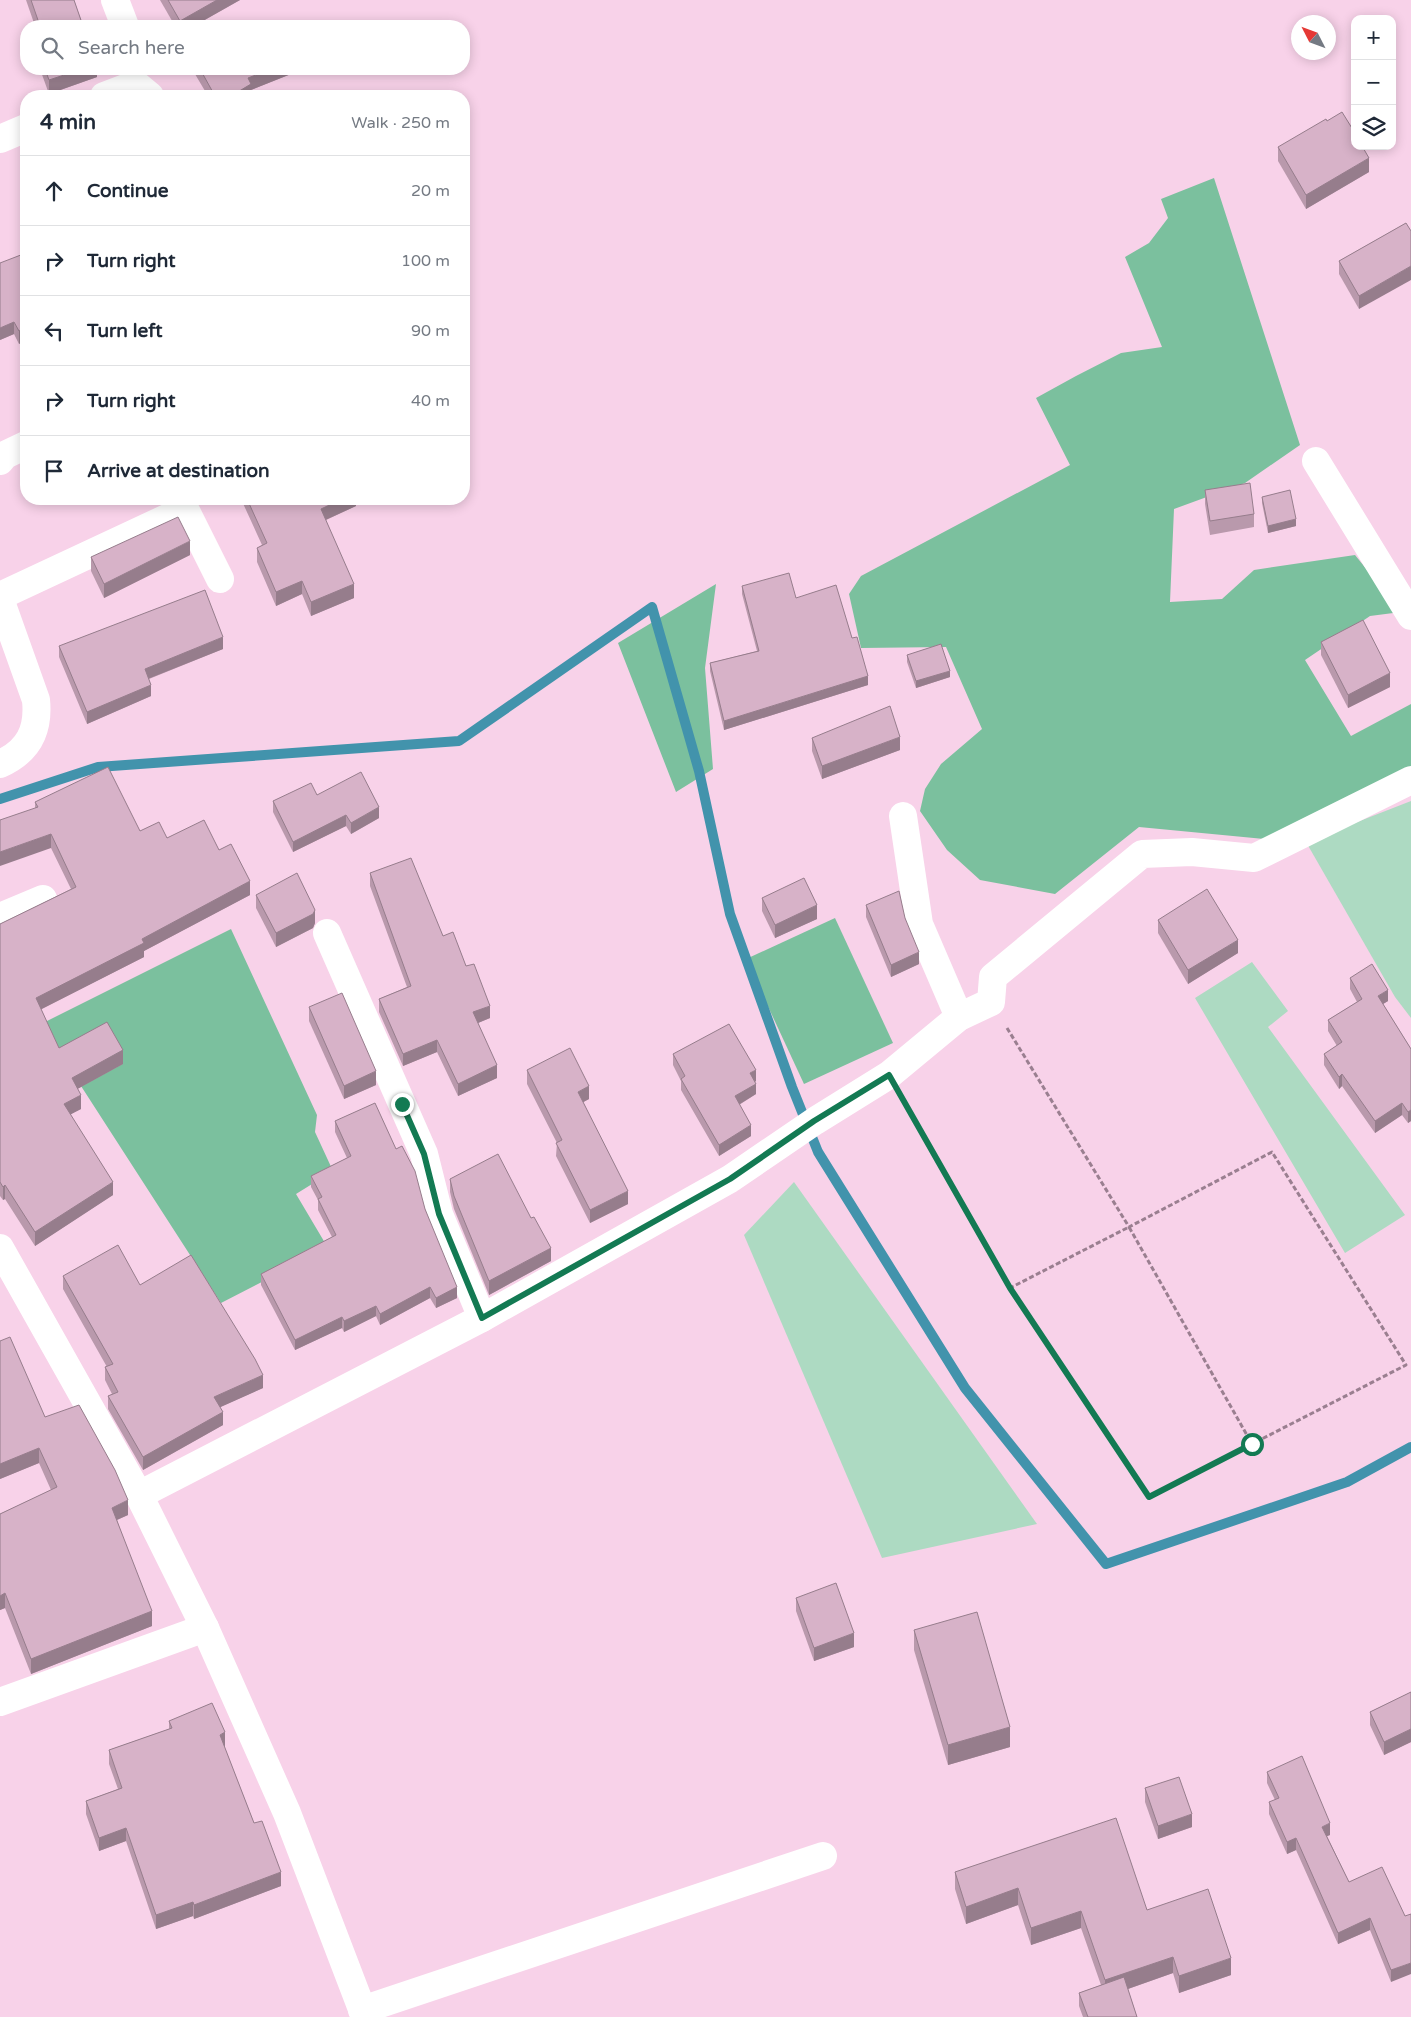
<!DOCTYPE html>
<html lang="en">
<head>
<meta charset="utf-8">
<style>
	:root { --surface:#fff; --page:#f2f2f3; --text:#1f2937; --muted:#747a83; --line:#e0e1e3 }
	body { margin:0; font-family:"Varela Round",sans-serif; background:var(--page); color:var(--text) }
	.controls { position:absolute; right:15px; top:15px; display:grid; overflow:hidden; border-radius:10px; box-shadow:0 2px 12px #0003 }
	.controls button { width:45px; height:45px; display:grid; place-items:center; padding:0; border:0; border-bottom:1px solid var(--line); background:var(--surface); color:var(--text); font:25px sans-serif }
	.compass { position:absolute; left:1291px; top:15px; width:45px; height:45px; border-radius:50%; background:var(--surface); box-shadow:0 2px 12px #0003; rotate:312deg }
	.stop { position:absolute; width:15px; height:15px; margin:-11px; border:4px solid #137a53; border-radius:50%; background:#fff }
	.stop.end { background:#137a53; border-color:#fff; box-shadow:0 1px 5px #0008 }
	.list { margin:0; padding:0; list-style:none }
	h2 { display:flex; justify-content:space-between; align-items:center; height:65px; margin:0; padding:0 20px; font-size:21px }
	h2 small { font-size:16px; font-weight:400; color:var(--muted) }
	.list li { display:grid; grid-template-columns:32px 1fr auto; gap:15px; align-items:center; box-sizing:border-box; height:70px; padding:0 20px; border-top:1px solid var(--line) }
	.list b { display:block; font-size:19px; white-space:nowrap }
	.list em { font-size:16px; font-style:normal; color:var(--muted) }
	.icon { flex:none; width:28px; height:28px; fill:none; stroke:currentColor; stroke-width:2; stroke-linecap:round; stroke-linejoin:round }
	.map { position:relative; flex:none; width:1411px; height:2017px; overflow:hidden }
	.search { position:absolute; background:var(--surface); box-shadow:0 2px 12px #0003; left:20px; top:20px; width:450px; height:55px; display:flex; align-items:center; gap:12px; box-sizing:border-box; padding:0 18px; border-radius:20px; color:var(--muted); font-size:19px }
	.panel { position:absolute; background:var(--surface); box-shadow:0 2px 12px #0003; left:20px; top:90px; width:450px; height:415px; border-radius:20px }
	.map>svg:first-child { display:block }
</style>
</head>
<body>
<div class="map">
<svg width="1411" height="2017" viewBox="0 0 1411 2017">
	<rect width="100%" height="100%" fill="#f8d2e9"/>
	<g fill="#addac2">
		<polygon points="1411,801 1411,1018 1395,997 1306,842"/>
		<polygon points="1252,962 1288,1011 1268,1027 1405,1215 1345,1253 1195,998"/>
		<polygon points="794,1182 1037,1524 882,1558 744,1235"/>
	</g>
	<g fill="#7bc09e">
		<polygon points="1214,178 1300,445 1245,483 1174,509 1170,602 1222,599 1254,570 1355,555 1401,612 1370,616 1305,660 1351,736 1411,704 1411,769 1274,840 1139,827 1055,894 980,880 947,850 920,811 925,789 941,764 982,729 946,647 861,648 849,594 861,576 1070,465 1036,398 1076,376 1121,353 1162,347 1125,257 1149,243 1168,218 1161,199"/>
		<polygon points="716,584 705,668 713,769 676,792 618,643"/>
		<polygon points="835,918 893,1043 804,1084 746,959"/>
		<polygon points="231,929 317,1115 315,1132 333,1171 296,1194 328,1248 221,1303 41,1024"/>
	</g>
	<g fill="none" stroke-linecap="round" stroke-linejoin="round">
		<polyline stroke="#4293ac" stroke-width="10" points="0,799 98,767 459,741 652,607 699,771 730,914 792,1087 818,1152 965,1388 1106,1564 1347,1482 1411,1447"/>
		<g stroke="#9a7f90" stroke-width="3" stroke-dasharray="5 2.5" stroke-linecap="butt">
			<polyline points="1007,1028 1129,1227 1272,1152 1406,1365 1252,1444"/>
			<polyline points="904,1102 1010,1288 1149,1497 1252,1444 1129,1227 1010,1288"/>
		</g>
		<g stroke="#fff" stroke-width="28">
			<polyline points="115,0 125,26"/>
			<polyline points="104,96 125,88 138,86 150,96"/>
			<polyline points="0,139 26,128"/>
			<polyline points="0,461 5,455 26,445"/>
			<polyline points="1316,461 1411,616"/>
			<polyline points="180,499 220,579"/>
			<polyline points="0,596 184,510"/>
			<path d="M0 599 36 700C39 730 29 751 0 764"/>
			<polyline points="903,816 919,924 959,1017"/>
			<polyline points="0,917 43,899"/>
			<polyline points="327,933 424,1154 439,1214 482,1318"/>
			<polyline points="0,1248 139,1495 205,1628 287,1813 365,2017"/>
			<polyline points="139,1495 482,1318 730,1179 815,1121 889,1075 959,1017 991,1002 993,977 1142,854 1192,852 1254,858 1411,780"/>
			<polyline points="0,1702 205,1628"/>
			<polyline points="362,2010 823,1856"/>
		</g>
	</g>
	<g fill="#b999ac">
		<polygon points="26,0 74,0 83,26 35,26"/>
		<polygon points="160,0 240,0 194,26 175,26"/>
		<polygon points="40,69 97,69 97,77 49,94"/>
		<polygon points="192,69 291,69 291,74 251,90 251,96 208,96"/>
		<polygon points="1278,147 1369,172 1306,209 1278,161"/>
		<polygon points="1406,223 1359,309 1339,274 1339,261"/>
		<polygon points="26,253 19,344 14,334 0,340"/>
		<polygon points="1205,490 1254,514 1254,527 1210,535 1205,504"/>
		<polygon points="1262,497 1296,526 1268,533 1262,503"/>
		<polygon points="241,499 356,499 356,506 326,520 354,598 311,616 302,594 276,606 257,562 257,548 262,545"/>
		<polygon points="190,555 104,598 91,571 91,557"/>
		<polygon points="742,586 796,598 852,638 868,685 724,730 710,671 710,663 757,651 742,594"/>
		<polygon points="1321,642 1390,687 1348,708 1321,655"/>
		<polygon points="59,646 223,649 149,679 151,696 87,724 59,657"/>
		<polygon points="907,655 950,677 916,688 907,662"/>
		<polygon points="812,738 900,750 822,779 812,751"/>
		<polygon points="273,801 379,818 351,834 346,826 293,852 273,812"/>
		<polygon points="35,802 140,831 219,850 250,895 144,951 144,957 41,1009 59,1048 123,1064 77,1089 81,1109 70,1114 113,1195 35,1246 5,1199 3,1200 0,1196 0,924 71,889 51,848 35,808"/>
		<polygon points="370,873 443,936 466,966 490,1018 478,1023 497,1078 458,1096 437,1052 403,1066 379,1012 379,999 407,987 370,886"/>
		<polygon points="256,895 315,923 313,928 276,947 256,908"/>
		<polygon points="762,898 817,919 775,938 762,911"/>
		<polygon points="866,905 905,918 919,964 891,977 866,917"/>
		<polygon points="1158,920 1238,953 1188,984 1158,933"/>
		<polygon points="1350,978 1388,1001 1383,1004 1411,1049 1411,1121 1408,1123 1402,1115 1375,1133 1342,1086 1339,1089 1324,1065 1324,1054 1337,1046 1328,1031 1328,1020 1357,1002 1350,989"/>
		<polygon points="309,1007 376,1085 344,1099 309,1021"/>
		<polygon points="673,1054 756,1081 755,1082 756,1094 739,1105 751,1136 719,1156 681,1090 681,1081 673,1065"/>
		<polygon points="527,1070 589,1099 583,1102 628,1204 590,1223 556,1156 557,1143 527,1084"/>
		<polygon points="335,1121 425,1209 457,1298 436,1308 430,1298 380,1325 376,1316 344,1332 342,1328 295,1350 261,1285 261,1274 332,1237 318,1210 318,1200 311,1187 311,1176 347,1158 335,1132"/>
		<polygon points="450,1179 551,1261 489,1295 454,1209 450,1192"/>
		<polygon points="63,1276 140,1285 263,1388 220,1407 223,1425 143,1470 108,1409 108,1396 112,1394 105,1380 105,1367 107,1367 63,1289"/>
		<polygon points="0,1341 45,1417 128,1515 117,1520 152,1626 31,1674 5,1608 0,1610 0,1514 51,1490 39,1463 0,1479"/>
		<polygon points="796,1598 854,1647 814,1661 796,1611"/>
		<polygon points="914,1630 1010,1747 948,1765 914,1650"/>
		<polygon points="1411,1692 1411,1742 1384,1755 1370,1725 1370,1712"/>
		<polygon points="169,1721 225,1746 224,1746 254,1823 281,1886 194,1919 193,1916 156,1929 126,1841 99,1851 86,1814 86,1801 118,1789 109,1764 109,1750 169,1729"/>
		<polygon points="1267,1772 1330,1835 1327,1836 1349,1882 1405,1916 1391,1982 1370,1930 1338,1944 1296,1850 1287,1854 1269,1814 1269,1802 1275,1800 1267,1783"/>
		<polygon points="1145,1788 1192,1827 1158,1839 1145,1802"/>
		<polygon points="955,1872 1147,1910 1231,1975 1179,1993 1173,1973 1128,1989 1137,2017 1083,2017 1079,2006 1079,1993 1101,1985 1081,1928 1031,1945 1018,1905 966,1924 955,1889"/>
	</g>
	<g fill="#967d8c">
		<polygon points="217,0 240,0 194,26 180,26 180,21"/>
		<polygon points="82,69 97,69 97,77 49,94 49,80"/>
		<polygon points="271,69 291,69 291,74 251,90 251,96 231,96 248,78"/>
		<polygon points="1369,158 1369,172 1306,209 1306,195"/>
		<polygon points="1411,266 1411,280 1359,309 1359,296"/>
		<polygon points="14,322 14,334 0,340 0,328"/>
		<polygon points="26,328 26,341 19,344 19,331"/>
		<polygon points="342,499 356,499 356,506 321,522 321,509"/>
		<polygon points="1296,519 1296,526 1268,533 1268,526"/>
		<polygon points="190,541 190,555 104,598 104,584"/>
		<polygon points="302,581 302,594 276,606 276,592"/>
		<polygon points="354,584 354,598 311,616 311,602"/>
		<polygon points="223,637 223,649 145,680 145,669"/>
		<polygon points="950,671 950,677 916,688 916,681"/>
		<polygon points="1390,673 1390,687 1348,708 1348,695"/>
		<polygon points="868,676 868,685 724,730 724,721"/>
		<polygon points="151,685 151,696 87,724 87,712"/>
		<polygon points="900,737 900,750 822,779 822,766"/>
		<polygon points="379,807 379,818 351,834 351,823"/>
		<polygon points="346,815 346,826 293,852 293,842"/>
		<polygon points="51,834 51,848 0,866 0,852"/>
		<polygon points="250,881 250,895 144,951 144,957 36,1012 36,998 142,939"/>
		<polygon points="817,905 817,919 775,938 775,925"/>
		<polygon points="315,910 315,923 313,928 276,947 276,933"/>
		<polygon points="1238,940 1238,953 1188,984 1188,970"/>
		<polygon points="919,952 919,964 891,977 891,965"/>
		<polygon points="1388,990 1388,1001 1378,1007 1378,996"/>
		<polygon points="490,1006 490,1018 473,1025 473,1012"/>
		<polygon points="437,1040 437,1052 403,1066 403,1054"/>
		<polygon points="123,1050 123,1064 72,1092 72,1078"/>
		<polygon points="497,1065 497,1078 458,1096 458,1084"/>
		<polygon points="756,1070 756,1081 750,1084 750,1073"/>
		<polygon points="376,1071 376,1085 344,1099 344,1086"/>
		<polygon points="1342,1074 1342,1086 1339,1089 1339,1077"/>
		<polygon points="756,1084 756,1094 735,1107 735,1096"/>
		<polygon points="589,1086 589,1099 578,1105 578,1092"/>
		<polygon points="81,1095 81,1109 64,1118 64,1104"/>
		<polygon points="1402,1103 1402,1115 1375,1133 1375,1121"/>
		<polygon points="1411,1110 1411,1121 1408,1123 1408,1112"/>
		<polygon points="751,1125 751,1136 719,1156 719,1145"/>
		<polygon points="113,1182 113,1195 35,1246 35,1232"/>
		<polygon points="5,1185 5,1199 3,1200 3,1187"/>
		<polygon points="628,1191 628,1204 590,1223 590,1210"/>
		<polygon points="551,1248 551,1261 489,1295 489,1281"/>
		<polygon points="430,1287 430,1298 380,1325 380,1314"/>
		<polygon points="457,1287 457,1298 436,1308 436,1298"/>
		<polygon points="376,1306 376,1316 344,1332 344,1321"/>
		<polygon points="342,1317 342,1328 295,1350 295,1340"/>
		<polygon points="263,1375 263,1388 214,1410 214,1397"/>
		<polygon points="223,1412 223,1425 143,1470 143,1457"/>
		<polygon points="39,1448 39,1463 0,1479 0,1464"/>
		<polygon points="128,1500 128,1515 112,1522 112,1508"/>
		<polygon points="5,1593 5,1608 0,1610 0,1596"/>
		<polygon points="152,1611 152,1626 31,1674 31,1659"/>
		<polygon points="854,1633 854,1647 814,1661 814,1648"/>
		<polygon points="1010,1727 1010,1747 948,1765 948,1745"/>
		<polygon points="1411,1729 1411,1742 1384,1755 1384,1742"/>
		<polygon points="225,1732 225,1746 220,1748 220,1735"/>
		<polygon points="1192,1814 1192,1827 1158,1839 1158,1826"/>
		<polygon points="1330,1823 1330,1835 1322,1838 1322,1827"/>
		<polygon points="126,1828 126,1841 99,1851 99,1838"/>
		<polygon points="1296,1838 1296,1850 1287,1854 1287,1842"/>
		<polygon points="281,1872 281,1886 194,1919 194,1905"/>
		<polygon points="1018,1888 1018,1905 966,1924 966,1907"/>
		<polygon points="193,1902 193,1916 156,1929 156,1915"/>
		<polygon points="1081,1911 1081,1928 1031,1945 1031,1928"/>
		<polygon points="1370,1918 1370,1930 1338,1944 1338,1933"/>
		<polygon points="1173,1957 1173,1973 1105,1997 1105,1980"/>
		<polygon points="1231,1958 1231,1975 1179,1993 1179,1976"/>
		<polygon points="1411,1963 1411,1974 1391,1982 1391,1970"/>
	</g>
	<g fill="#d7b2c8" stroke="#967d8c">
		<polygon points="31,0 74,0 83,26 40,26"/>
		<polygon points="168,0 217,0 180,21"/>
		<polygon points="275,21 277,26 260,26"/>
		<polygon points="45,69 82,69 49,80"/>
		<polygon points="200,69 271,69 248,78 251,84 231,96 215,96"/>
		<polygon points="1342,112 1355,133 1355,146 1362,146 1369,158 1306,195 1278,147 1326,119 1327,121"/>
		<polygon points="1406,223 1411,231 1411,266 1359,296 1339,261"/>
		<polygon points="26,253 26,328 19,331 14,322 0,328 0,263"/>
		<polygon points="1250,483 1254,514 1210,521 1205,490"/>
		<polygon points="1290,490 1296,519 1268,526 1262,497"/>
		<polygon points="247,499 342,499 321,509 354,584 311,602 302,581 276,592 257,548 267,543"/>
		<polygon points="178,517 190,541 104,584 91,557"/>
		<polygon points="789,573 796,598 836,585 852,638 857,637 868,676 724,721 710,663 759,651 742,586"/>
		<polygon points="205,590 223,637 145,669 151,685 87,712 59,646"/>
		<polygon points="1363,620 1390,673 1348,695 1321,642"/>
		<polygon points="941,644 950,671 916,681 907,655"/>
		<polygon points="890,706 900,737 822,766 812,738"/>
		<polygon points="108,767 140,831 159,822 167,838 204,820 219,850 231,844 250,881 142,939 144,943 36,998 59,1048 107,1022 123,1050 72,1078 81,1095 64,1104 113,1182 35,1232 5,1185 3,1187 0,1182 0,924 76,887 51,834 0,852 0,820 38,807 35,802"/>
		<polygon points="361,772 379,807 351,823 346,815 293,842 273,801 311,783 317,795"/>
		<polygon points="411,858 443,936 453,932 466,966 474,964 490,1006 473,1012 497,1065 458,1084 437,1040 403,1054 379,999 411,986 370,873"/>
		<polygon points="297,873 315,910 313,914 276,933 256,895"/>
		<polygon points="804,878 817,905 775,925 762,898"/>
		<polygon points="1207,889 1238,940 1188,970 1158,920"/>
		<polygon points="899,891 905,918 919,952 891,965 866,905"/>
		<polygon points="1372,964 1388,990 1378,996 1411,1049 1411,1110 1408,1112 1402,1103 1375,1121 1342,1074 1339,1077 1324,1054 1342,1042 1328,1020 1362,999 1350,978"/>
		<polygon points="342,993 376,1071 344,1086 309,1007"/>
		<polygon points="729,1024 756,1070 750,1073 756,1084 735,1096 751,1125 719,1145 681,1079 685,1076 673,1054"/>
		<polygon points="570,1048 589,1086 578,1092 628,1191 590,1210 556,1143 562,1140 527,1070"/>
		<polygon points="375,1103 396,1149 402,1146 415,1171 425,1209 457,1287 436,1298 430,1287 380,1314 376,1306 344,1321 342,1317 295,1340 261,1274 336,1235 318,1199 322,1197 311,1176 351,1156 335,1121"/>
		<polygon points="498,1154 531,1218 534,1217 551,1248 489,1281 454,1196 450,1179"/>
		<polygon points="118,1245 140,1285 191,1255 255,1359 263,1375 214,1397 223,1412 143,1457 108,1396 118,1392 105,1367 113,1364 63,1276"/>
		<polygon points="10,1337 45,1417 79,1405 115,1470 128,1500 112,1508 152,1611 31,1659 5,1593 0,1596 0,1514 57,1487 39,1448 0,1464 0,1341"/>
		<polygon points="836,1583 854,1633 814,1648 796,1598"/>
		<polygon points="977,1612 1010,1727 948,1745 914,1630"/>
		<polygon points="1411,1692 1411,1729 1384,1742 1370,1712"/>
		<polygon points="212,1703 225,1732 220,1735 254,1823 262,1821 281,1872 194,1905 193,1902 156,1915 126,1828 99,1838 86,1801 122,1788 109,1750 172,1728 169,1721"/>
		<polygon points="1302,1756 1330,1823 1322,1827 1349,1882 1382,1867 1405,1916 1411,1914 1411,1963 1391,1970 1370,1918 1338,1933 1296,1838 1287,1842 1269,1802 1279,1798 1267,1772"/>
		<polygon points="1179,1777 1192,1814 1158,1826 1145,1788"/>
		<polygon points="1116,1818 1147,1910 1208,1889 1231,1958 1179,1976 1173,1957 1105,1980 1081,1911 1031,1928 1018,1888 966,1907 955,1872"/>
		<polygon points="1124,1977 1137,2017 1088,2017 1079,1993"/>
	</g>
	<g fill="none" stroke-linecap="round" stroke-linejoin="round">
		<polyline stroke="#137a53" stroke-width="6" points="402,1104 424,1154 439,1214 482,1318 730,1179 814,1121 889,1075 1010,1288 1149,1497 1252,1444"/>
	</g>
</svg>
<div class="controls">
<button>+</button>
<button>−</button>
<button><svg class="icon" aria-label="layers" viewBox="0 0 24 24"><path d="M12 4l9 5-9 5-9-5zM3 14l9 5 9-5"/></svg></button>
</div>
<svg class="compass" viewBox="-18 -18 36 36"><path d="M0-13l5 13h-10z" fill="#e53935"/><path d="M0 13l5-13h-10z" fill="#747a83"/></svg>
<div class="stop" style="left:1252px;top:1444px"></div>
<div class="stop end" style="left:402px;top:1104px"></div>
<div class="search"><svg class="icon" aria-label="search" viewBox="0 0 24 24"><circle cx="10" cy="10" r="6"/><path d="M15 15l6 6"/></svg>Search here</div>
<section class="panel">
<h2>4 min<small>Walk · 250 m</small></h2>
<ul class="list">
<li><svg class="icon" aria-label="ahead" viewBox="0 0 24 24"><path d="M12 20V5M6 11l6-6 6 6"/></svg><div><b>Continue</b></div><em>20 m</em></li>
<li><svg class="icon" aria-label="right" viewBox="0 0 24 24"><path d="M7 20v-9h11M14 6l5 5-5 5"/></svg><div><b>Turn right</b></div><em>100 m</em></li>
<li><svg class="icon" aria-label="left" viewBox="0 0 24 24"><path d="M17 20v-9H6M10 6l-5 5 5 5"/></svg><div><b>Turn left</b></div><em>90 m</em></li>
<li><svg class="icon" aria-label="right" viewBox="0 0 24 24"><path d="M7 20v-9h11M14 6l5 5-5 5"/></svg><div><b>Turn right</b></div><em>40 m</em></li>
<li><svg class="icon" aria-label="arrive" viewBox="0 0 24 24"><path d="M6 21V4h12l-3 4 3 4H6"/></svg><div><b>Arrive at destination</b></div></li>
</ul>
</section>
</div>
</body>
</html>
